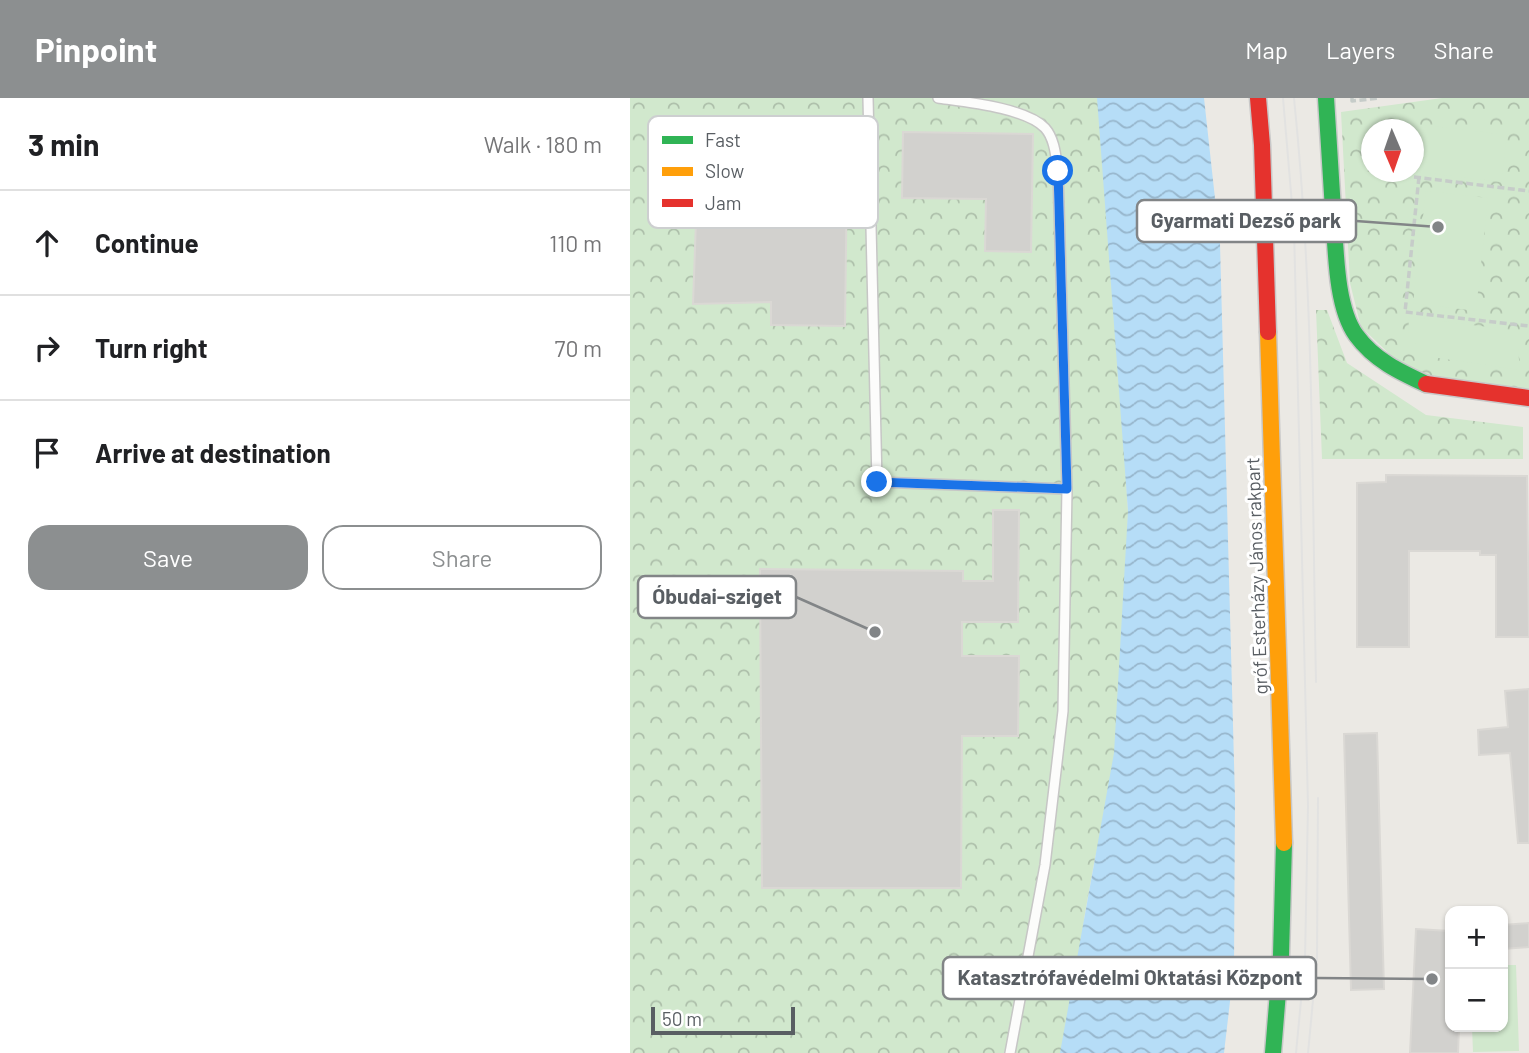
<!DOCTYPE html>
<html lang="en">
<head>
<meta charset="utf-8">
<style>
	:root { --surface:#fff; --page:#f6f6f6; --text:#202124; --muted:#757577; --line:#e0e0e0; --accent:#8c8f90 }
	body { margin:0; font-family:Barlow,sans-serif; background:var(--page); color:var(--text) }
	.controls { position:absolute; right:21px; bottom:21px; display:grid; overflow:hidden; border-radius:14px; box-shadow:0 2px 5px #0004 }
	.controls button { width:63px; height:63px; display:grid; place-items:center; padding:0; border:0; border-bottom:2px solid var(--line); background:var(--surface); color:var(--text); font:35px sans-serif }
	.compass { position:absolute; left:731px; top:21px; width:63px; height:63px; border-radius:50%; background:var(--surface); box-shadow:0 2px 5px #0004; rotate:178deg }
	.scale { position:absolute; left:21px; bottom:18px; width:144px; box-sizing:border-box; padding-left:7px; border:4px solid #595e63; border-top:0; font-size:19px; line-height:24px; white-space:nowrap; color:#595e63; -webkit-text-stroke:5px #fff; paint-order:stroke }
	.stop { position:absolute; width:21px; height:21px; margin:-16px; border:5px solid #1a73e8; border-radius:50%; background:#fff }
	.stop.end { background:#1a73e8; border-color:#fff; box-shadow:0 2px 7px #0008 }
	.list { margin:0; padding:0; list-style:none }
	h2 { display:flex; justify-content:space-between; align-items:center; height:91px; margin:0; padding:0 28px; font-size:30px }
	h2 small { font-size:23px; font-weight:400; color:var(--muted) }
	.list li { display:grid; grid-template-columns:46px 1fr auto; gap:21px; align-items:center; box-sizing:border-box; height:105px; padding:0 28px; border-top:2px solid var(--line) }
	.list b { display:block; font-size:26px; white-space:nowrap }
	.list em { font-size:23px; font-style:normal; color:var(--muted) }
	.actions { display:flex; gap:14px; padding:21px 28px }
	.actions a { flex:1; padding:16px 0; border:2px solid var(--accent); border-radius:21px; text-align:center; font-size:24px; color:var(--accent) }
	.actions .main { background:var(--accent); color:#fff }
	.icon { flex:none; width:38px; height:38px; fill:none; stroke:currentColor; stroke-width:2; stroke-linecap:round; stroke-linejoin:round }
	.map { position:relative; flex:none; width:899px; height:955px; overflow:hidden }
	header { display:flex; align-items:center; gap:42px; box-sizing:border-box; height:98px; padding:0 35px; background:var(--accent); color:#fff }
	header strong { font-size:33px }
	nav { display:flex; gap:38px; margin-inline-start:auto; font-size:24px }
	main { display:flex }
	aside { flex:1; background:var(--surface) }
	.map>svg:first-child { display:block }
</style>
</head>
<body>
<header>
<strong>Pinpoint</strong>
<nav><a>Map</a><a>Layers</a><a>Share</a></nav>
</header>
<main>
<aside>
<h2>3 min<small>Walk · 180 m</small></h2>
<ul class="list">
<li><svg class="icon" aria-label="ahead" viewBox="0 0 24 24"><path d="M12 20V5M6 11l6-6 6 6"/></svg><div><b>Continue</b></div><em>110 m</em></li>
<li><svg class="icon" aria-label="right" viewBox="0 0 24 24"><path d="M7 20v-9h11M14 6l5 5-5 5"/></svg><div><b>Turn right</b></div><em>70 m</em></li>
<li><svg class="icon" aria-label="arrive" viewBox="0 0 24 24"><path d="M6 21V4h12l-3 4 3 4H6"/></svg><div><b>Arrive at destination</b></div></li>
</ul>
<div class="actions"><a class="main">Save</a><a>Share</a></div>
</aside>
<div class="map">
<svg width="899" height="955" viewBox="0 0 899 955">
	<defs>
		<pattern id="forest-crowns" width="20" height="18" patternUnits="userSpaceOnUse" patternTransform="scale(1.75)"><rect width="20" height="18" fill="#d1e8cd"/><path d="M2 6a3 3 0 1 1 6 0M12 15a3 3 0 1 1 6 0" fill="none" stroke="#adbfaa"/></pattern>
		<pattern id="water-waves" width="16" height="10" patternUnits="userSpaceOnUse" patternTransform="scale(1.75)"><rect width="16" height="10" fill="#b6ddf7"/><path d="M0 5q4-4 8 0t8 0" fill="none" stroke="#97b6cc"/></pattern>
	</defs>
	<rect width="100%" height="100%" fill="#ebe9e4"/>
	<g fill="url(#forest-crowns)" fill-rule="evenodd">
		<polygon points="0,0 473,0 498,413 493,655 465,760 454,821 448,955 0,955"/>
		<path d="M812 0H899V294L804 280 768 264 731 229 720 185 711 14ZM741 32H783V74H741Z"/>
		<polygon points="686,212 697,212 717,265 796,317 893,329 893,361 692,361"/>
	</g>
	<g fill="#d1e8cd">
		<polygon points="796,27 877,37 871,84 790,74"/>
		<polygon points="796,93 858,100 846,213 783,205"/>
		<polygon points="779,219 866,230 888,251 890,272 801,259 778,239"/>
		<polygon points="873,867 886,867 889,953 843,954 842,929 873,929"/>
	</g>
	<polygon fill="url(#water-waves)" points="467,0 574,0 590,146 605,701 604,869 594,955 430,955 484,655 498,413"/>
	<g fill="#d2d1ce" stroke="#dad8d4" stroke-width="2">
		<polygon points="273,34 403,36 401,154 355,153 356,101 272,100"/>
		<polygon points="68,67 217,71 215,228 141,227 141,204 63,206"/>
		<polygon points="756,377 897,378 899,539 866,539 866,457 850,457 850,453 779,453 779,549 727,549 727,385 756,384"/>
		<polygon points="363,412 389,412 388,524 332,524 332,558 389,558 388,638 332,638 331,790 132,790 130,471 333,473 333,483 363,483"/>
		<polygon points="899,591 899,745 888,745 880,655 849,657 848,632 878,629 875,593"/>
		<polygon points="747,635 754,891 721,892 714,636"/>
		<polygon points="899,825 899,849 873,851 873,827"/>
		<polygon points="786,831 820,833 820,929 829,929 828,955 780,955"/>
	</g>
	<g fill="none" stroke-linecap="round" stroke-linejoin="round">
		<defs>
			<g id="lane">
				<polyline points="238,0 247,384 437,391"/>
				<path d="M308 0C336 4 396 10 415 30 425 41 426 60 428 73L437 391 433 613 415 767 380 955"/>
			</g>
			<g id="fast">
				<path d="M696 0C698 37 701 75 703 112 706 148 705 208 726 237 744 262 770 274 796 286"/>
				<polyline points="643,955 651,857 654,745"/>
			</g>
			<polyline id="slow" points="638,234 654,745"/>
			<g id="jam">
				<polyline points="628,0 632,47 638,234"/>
				<polyline points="796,286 899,300"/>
			</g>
		</defs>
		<use href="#lane" stroke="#c6c6c5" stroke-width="12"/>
		<use href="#fast" stroke="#c8c8c8" stroke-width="19"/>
		<use href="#slow" stroke="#c8c8c8" stroke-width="19"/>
		<use href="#jam" stroke="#c8c8c8" stroke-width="19"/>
		<g stroke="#c6ccc9" stroke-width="3.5" stroke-dasharray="7 3.5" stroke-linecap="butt">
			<polyline points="722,0 722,3 749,0"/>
			<polyline points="784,79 899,93"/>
			<polyline points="789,79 775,214 899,228"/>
		</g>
		<use href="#lane" stroke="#fcfcfb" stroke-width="9"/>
		<use href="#fast" stroke="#30b455" stroke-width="16"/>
		<use href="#slow" stroke="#ff9f0a" stroke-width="16"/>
		<use href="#jam" stroke="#e5322d" stroke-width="16"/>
		<g stroke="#e2e2e1" stroke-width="2">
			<polyline points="653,0 664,130 678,708 675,861 666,955"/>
			<path d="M664 0C684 194 682 390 686 584"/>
			<polyline points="678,955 687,860 688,700"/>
		</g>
	</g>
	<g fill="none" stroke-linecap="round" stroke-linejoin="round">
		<polyline stroke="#1a73e8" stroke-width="9" points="247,384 437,391 428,73"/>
	</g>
	<g text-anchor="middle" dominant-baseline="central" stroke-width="6" stroke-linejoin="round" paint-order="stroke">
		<g font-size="19" fill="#595e63" stroke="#fff">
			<text transform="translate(626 478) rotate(-92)">gróf Esterházy János rakpart</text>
		</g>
	</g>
	<rect x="18" y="18" width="230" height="112" rx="10" fill="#fff" stroke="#cdcfd0" stroke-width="2"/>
	<rect x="32" y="38" width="31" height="8" fill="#30b455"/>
	<rect x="32" y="69" width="31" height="9" fill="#ff9f0a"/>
	<rect x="32" y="101" width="31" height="8" fill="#e5322d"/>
	<g font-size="19" fill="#595e63">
		<text x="75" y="49">Fast</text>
		<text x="75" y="80">Slow</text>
		<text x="75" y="112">Jam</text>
	</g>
	<path fill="none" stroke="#828587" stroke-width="2.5" d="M808 129L726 123M245 534L166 499M802 881L686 880"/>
	<g fill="#828587" stroke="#fff" stroke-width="2.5">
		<circle cx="808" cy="129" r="7"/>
		<circle cx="245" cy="534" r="7"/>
		<circle cx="802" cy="881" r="7"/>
	</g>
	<g fill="#fff" stroke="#828587" stroke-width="2.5">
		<rect x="507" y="102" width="219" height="42" rx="7"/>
		<rect x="8" y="478" width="158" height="42" rx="7"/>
		<rect x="313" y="859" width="373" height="42" rx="7"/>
	</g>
	<g font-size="21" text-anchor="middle" font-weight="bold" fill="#595e63">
		<text x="616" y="130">Gyarmati Dezső park</text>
		<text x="87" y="506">Óbudai-sziget</text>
		<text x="500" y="887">Katasztrófavédelmi Oktatási Központ</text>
	</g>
</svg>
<div class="controls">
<button>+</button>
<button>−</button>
</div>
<svg class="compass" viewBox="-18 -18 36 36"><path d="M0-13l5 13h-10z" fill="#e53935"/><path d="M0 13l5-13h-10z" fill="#757577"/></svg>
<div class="scale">50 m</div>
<div class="stop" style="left:428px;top:73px"></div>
<div class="stop end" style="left:247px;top:384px"></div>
</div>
</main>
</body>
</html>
